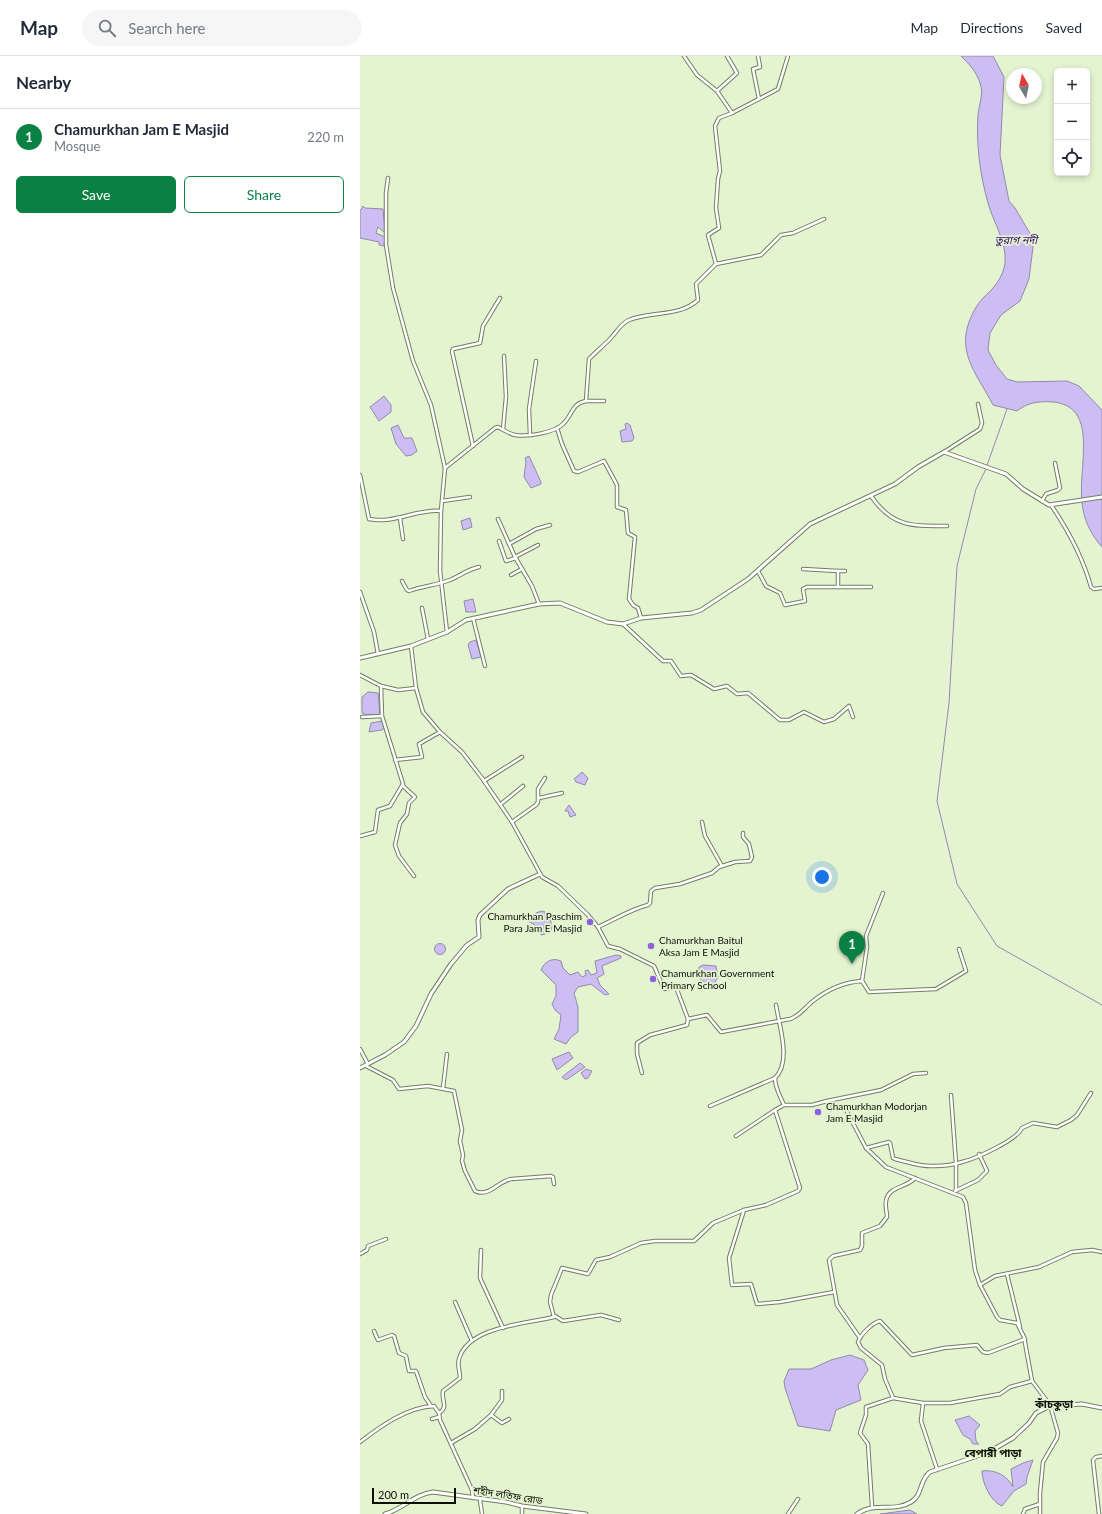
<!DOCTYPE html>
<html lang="en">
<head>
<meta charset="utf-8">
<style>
	:root { --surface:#fff; --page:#f6f6f7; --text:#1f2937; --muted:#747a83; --line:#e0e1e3; --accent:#0b8043 }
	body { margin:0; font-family:Lato,"Noto Sans Bengali",sans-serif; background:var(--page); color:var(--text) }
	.controls { position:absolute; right:12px; top:12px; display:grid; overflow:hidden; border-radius:6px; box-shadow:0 2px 6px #0003 }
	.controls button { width:36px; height:36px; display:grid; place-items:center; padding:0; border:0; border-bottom:1px solid var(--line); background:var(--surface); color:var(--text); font:20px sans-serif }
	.compass { position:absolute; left:646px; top:12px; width:36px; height:36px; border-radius:50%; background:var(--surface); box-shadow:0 2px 6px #0003; rotate:351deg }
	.scale { position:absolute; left:12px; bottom:10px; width:84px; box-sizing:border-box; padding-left:4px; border:2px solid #0b1005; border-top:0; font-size:11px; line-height:14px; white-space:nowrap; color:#0b1005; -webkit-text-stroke:3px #e4f4d1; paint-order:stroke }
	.you { position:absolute; left:462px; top:821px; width:14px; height:14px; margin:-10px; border:3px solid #fff; border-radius:50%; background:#1a73e8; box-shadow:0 0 0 6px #1a73e833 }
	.badge { display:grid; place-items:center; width:26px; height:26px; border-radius:50%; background:var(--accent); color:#fff; font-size:13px; font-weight:700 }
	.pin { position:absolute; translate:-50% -33px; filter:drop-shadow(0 1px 2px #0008) }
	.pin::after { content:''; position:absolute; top:21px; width:14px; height:12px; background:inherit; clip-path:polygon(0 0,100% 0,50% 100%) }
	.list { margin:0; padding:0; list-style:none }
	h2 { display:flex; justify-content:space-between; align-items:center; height:52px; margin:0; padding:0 16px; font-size:17px }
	h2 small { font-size:13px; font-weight:400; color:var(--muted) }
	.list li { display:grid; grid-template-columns:26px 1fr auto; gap:12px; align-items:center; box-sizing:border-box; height:56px; padding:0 16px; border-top:1px solid var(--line) }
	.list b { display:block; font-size:15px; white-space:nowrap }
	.list p { margin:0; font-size:13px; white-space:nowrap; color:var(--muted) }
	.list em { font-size:13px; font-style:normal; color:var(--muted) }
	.actions { display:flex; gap:8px; padding:12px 16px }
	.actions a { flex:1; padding:9px 0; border:1px solid var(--accent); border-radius:6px; text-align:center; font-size:14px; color:var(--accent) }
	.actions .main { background:var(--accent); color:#fff }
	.icon { flex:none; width:22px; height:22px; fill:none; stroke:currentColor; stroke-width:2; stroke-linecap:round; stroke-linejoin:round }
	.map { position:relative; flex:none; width:742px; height:1458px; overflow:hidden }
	header { display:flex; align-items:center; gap:24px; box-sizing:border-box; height:56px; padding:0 20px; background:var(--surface); border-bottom:1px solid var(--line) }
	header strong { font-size:19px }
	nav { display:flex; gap:22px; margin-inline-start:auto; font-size:14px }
	.search { width:280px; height:36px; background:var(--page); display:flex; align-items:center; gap:10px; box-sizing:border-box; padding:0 14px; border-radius:22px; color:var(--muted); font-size:15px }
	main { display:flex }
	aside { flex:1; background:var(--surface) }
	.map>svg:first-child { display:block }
</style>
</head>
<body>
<header>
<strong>Map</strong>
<div class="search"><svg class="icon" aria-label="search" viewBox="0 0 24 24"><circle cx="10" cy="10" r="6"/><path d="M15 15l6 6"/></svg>Search here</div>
<nav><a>Map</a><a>Directions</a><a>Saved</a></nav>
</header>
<main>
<aside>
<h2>Nearby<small></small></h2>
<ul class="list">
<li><span class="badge">1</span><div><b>Chamurkhan Jam E Masjid</b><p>Mosque</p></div><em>220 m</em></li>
</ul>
<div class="actions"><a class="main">Save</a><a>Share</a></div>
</aside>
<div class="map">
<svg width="742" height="1458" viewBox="0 0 742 1458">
	<rect width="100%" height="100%" fill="#e4f4d1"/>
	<g fill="#ccbef2" stroke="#928aab">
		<path d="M601 0H633L644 21 640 99 649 145 655 152 671 179 673 191 669 223 660 245 641 259 630 277 628 294 636 309 647 323 657 326 707 325 719 330 742 354V491C733 481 725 467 723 453 715 417 742 352 694 346 680 345 668 346 657 355L633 349C619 321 597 299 609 266 613 256 616 250 623 242 633 233 643 222 645 207 647 186 633 166 628 147 620 119 616 88 618 59 619 48 624 38 620 27 616 15 609 8 601 0Z"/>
		<polygon points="3,150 5,152 23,153 25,174 24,176 18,171 16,177 25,181 24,190 19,189 19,186 0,182 0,155"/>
		<polygon points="24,340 31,349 31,356 19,365 10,351"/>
		<polygon points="267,367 270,369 274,382 272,385 262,386 260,375 266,373 265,368"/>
		<polygon points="38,369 44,382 52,382 57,395 52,399 46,400 36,388 31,372"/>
		<polygon points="169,400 181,426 181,428 171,432 164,421 166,406 165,402"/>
		<polygon points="110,462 112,471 103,474 101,465"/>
		<polygon points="113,543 116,556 106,556 104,545"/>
		<polygon points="116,584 121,601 112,603 108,589 110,586"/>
		<polygon points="8,636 18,637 20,659 7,659 2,657 2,641"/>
		<polygon points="22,665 25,672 22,674 9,676 11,667"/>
		<polygon points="222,716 228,722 225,729 216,726 214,723"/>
		<polygon points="209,749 216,759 210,761 208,755 205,755"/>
		<polygon points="182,855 185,856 186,859 190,861 192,872 190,876 182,879 179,877 178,871 168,865 176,857"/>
		<circle cx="80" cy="893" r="5.5"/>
		<path d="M256 899 261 900V902L242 910 244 918 237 922 240 929 249 938 245 939 231 928 218 931 214 937 218 951V976L211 981 206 988 194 983 199 973 201 959 195 954 192 948 196 940V929L181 914C184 906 192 901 201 905L203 912 210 919 218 916 222 921 226 919 225 915 228 914 231 919 237 917 235 905Z"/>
		<polygon points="343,909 356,910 358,921 353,930 346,928 337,920 339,911"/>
		<polygon points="209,996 213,1002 197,1014 192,1003"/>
		<polygon points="220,1007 225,1011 206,1024 202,1021"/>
		<polygon points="226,1013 232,1015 228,1022 225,1023 221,1017"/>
		<polygon points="490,1299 504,1304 508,1314 498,1329 501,1344 476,1354 470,1375 438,1370 425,1332 424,1325 429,1313 451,1313 471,1304"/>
		<polygon points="609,1360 620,1369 615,1375 616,1385 619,1388 613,1388 610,1383 603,1379 595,1364"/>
		<path d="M673 1404 667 1421 666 1428 654 1435 642 1450C631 1446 622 1427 622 1415 635 1413 648 1420 653 1431L651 1413 663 1407Z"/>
		<polygon points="550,1454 557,1458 520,1458"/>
	</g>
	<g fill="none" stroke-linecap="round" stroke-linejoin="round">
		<polyline stroke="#928aab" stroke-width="1" points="647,353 625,415 616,433 597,510 589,647 577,745 597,828 637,890 742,949"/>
		<defs>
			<g id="street">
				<polyline points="398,0 400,11 393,13 399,43"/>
				<polyline points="357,35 377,17 367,0"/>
				<polyline points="372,57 418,33 428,0"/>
				<polyline points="28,122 26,137 26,189 33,232 53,305 71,349 85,412 81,455 80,515 87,576"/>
				<polyline points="356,208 401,199 421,179 433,177 464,163"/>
				<polyline points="226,345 244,345"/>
				<polyline points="197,372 202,388 214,415 218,416 244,405 257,429 257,451 266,454 268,477 275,481 269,543 273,549 278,552 281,562"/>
				<polyline points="143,373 146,341 144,300"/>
				<polyline points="170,379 169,353 176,305"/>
				<polyline points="113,390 92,295 93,293 120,287 123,270 140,242"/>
				<polyline points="584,396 620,373 622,367 618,348"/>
				<path d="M85 412 135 372 138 371C144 374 149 378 155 379 167 381 194 377 203 368 212 360 212 347 226 345L229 303C236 296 243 290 250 283 256 277 261 267 269 264 291 255 320 261 338 244L336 228 356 208 348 179 359 172 356 152 358 123 360 115 355 70 359 62 372 57 357 35 337 19 324 0"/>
				<path d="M0 419 9 463C34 468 56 453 81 455"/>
				<path d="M511 440C532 471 552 470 587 470"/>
				<polyline points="82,445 110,441"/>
				<polyline points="682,445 686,438 698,434 700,432 695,407"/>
				<path d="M691 449C708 474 723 502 731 531L734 533 742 532"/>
				<polyline points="40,462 43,483"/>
				<polyline points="138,463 155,501 172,530 179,548"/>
				<polyline points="139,485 146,505 156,502"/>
				<polyline points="149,488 176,473 190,469"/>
				<polyline points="155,501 178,489"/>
				<polyline points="443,513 478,515"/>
				<polyline points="398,515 406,530 420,537 425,549 445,545 443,533 447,531 511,531"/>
				<polyline points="151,519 162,513"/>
				<path d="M42 525 47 534 49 535C63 530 77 529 90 524 100 520 108 513 119 511"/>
				<polyline points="478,531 478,515 485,515"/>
				<polyline points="0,536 14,576 18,598"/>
				<polyline points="62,552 68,583"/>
				<polyline points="113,562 125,610"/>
				<polyline points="263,568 303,605 311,605 321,620 331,619 354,633 367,630 377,638 388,637 420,664 429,664 444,656 464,666 474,663 489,650 493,661"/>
				<path d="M51 590 56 632 63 656 80 676 102 696 122 722 152 766 182 821 198 830 228 859 238 871 248 890 260 893 294 910 304 933 316 931 328 963 347 959 361 976 430 963C440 960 445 951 453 945 467 934 485 926 502 925L509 936 576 933 606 915 599 893"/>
				<polyline points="0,619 21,630 22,660 43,728 30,750 18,754 15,776 0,780"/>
				<polyline points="21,630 38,634 56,632"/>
				<polyline points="2,661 22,660"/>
				<polyline points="35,704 62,701 59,688 80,676"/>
				<polyline points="124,725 162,701"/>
				<polyline points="43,730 55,741 49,747 47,758 40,767 35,789 39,800 54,820"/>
				<polyline points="179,742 202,737"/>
				<polyline points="141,748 163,730"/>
				<polyline points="152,766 176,749 178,746 178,733 185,722"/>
				<polyline points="342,766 345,780 362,810"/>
				<path d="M238 871C254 864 271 853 288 849L290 847 291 835 295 832 320 828 352 817 359 811 375 806 390 805 392 801 389 788 383 781V777"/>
				<polyline points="502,925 507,891 506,880 523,837"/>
				<polyline points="0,993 8,1008"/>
				<path d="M6 1010 33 1024 39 1033 68 1030 94 1035 102 1074 100 1085 103 1099 102 1105 105 1115 115 1135C129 1142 139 1124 152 1123L191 1120 193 1121 194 1128"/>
				<polyline points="282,1017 277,998 277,987 290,979 327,969 328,963"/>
				<polyline points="83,1032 87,998"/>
				<polyline points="591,1039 596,1108 596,1135"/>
				<polyline points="467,1045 521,1034 553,1018 566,1017"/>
				<polyline points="424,1049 452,1049 467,1045 470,1053 485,1052 506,1092 526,1111 603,1141 606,1147 615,1214 620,1229"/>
				<polyline points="350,1050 415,1022"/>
				<polyline points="376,1080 415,1054"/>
				<path d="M506 1092 529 1086 530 1087 533 1102 535 1103C548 1106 561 1111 574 1110 584 1110 593 1109 602 1106 615 1103 657 1084 662 1072L673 1067 697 1071 711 1064 717 1059 731 1037"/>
				<polyline points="595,1135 618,1124 627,1115 619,1098"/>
				<polyline points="384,1154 369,1202 372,1229 391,1228 397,1248 420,1246 474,1236"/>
				<polyline points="121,1194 120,1222 143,1272"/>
				<polyline points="0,1198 7,1194 8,1190 26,1183"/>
				<polyline points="647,1218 660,1271"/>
				<polyline points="95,1246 112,1285"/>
				<polyline points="195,1260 203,1265 241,1259 259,1264"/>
				<polyline points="14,1275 18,1284 32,1279 34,1280 39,1297 46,1300 49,1315 56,1315 65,1341 71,1350"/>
				<path d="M500 1282 477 1249 469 1204 473 1200 500 1194 502 1190V1177L520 1170 527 1161C527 1156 525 1151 526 1145 528 1130 547 1132 555 1122"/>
				<path d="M665 1283 628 1297 623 1296 617 1289 584 1292 552 1299 520 1265C512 1267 501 1278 498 1286L501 1292 522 1309 525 1323 533 1342 563 1347H590L640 1338 650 1331 672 1325"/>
				<polyline points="563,1347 561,1365 577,1413"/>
				<polyline points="79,1357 80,1364 112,1434 113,1442"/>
				<polyline points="131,1359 142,1344 142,1335"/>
				<polyline points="72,1363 79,1361"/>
				<path d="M0 1386C21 1370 47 1351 74 1350L79 1357C89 1351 81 1344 83 1335L100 1322C100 1315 97 1309 99 1303 108 1270 166 1268 194 1261L190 1246 191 1239 202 1212 228 1218 236 1204 250 1201 281 1187 295 1185H334L353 1167 384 1154 406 1149 438 1135 440 1132 415 1054 424 1049C420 1040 415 1032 415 1022 432 1006 419 969 416 949"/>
				<polyline points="91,1387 115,1373 131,1359 142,1367 149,1363"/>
				<polyline points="120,1444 122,1458"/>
				<polyline points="162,1450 162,1458"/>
				<polyline points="512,1450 508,1388 500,1377 506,1359 506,1351 533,1342"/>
				<polyline points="428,1458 438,1443"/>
				<polyline points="663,1458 665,1453 680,1448"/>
				<polyline points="680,1458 680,1437 683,1406 697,1382 698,1377 690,1349 672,1325 664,1281 657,1267 640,1264 637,1261 620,1229 635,1220 679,1211 712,1196 732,1194 742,1196"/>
				<polyline points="739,1458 733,1404 736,1401 742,1400"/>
			</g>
			<g id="secondary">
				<polyline points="0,602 51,590 87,576 106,564 179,548 200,547 247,566 263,568 281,562 332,557 341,554 388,523 450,468 535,428 558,411 584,396 646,418 663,433 689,449 742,441"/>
				<polyline points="0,1012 25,999 44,986 56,970 71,938 91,908 107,889 119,881 118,864 120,859 148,833 180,818"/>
				<path d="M25 1458C43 1453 55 1438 73 1436L146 1446 162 1450 226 1458"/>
				<path d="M497 1458C516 1445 533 1457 551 1446 563 1439 559 1424 570 1416L629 1396 653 1382 669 1367 676 1357 690 1350 722 1348 742 1352"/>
			</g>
		</defs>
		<use href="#street" stroke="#717f60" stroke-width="4.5"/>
		<use href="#secondary" stroke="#717f60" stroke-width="5"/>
		<use href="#street" stroke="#fff" stroke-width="2.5"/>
		<use href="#secondary" stroke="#fff" stroke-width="3"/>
	</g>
	<g fill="#8d61db" stroke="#e4f4d1" stroke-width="1.5">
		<circle cx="230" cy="866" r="4"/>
		<circle cx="291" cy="890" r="4"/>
		<circle cx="293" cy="923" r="4"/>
		<circle cx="458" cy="1056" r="4"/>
	</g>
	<g text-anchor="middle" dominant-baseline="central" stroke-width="3.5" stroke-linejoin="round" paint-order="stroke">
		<g font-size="10" fill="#0b1005" stroke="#e4f4d1" text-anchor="start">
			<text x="222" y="860" text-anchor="end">Chamurkhan Paschim<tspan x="222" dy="12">Para Jam E Masjid</tspan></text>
			<text x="299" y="884">Chamurkhan Baitul<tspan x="299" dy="12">Aksa Jam E Masjid</tspan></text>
			<text x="301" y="917">Chamurkhan Government<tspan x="301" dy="12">Primary School</tspan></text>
			<text x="466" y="1050">Chamurkhan Modorjan<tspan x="466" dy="12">Jam E Masjid</tspan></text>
		</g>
		<g font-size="10" fill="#0b1005" stroke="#e4f4d1">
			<text transform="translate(148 1439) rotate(9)">শহীদ লতিফ রোড</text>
		</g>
		<g font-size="11" font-style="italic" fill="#3a096e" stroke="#e4f4d1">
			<text x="656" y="183">তুরাগ নদী</text>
		</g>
		<g font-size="11" font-weight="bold" fill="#0b1005" stroke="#e4f4d1">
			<text x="694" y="1347">কাঁচকুড়া</text>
			<text x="633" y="1396">বেপারী পাড়া</text>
		</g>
	</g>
</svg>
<div class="controls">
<button>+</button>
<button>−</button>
<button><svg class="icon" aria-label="locate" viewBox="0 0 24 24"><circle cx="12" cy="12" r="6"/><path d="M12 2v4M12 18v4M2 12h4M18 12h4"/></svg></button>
</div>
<svg class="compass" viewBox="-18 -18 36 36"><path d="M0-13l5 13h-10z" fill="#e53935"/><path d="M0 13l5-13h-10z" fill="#747a83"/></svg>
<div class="scale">200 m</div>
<div class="you"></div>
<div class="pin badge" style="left:492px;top:908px">1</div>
</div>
</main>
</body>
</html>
